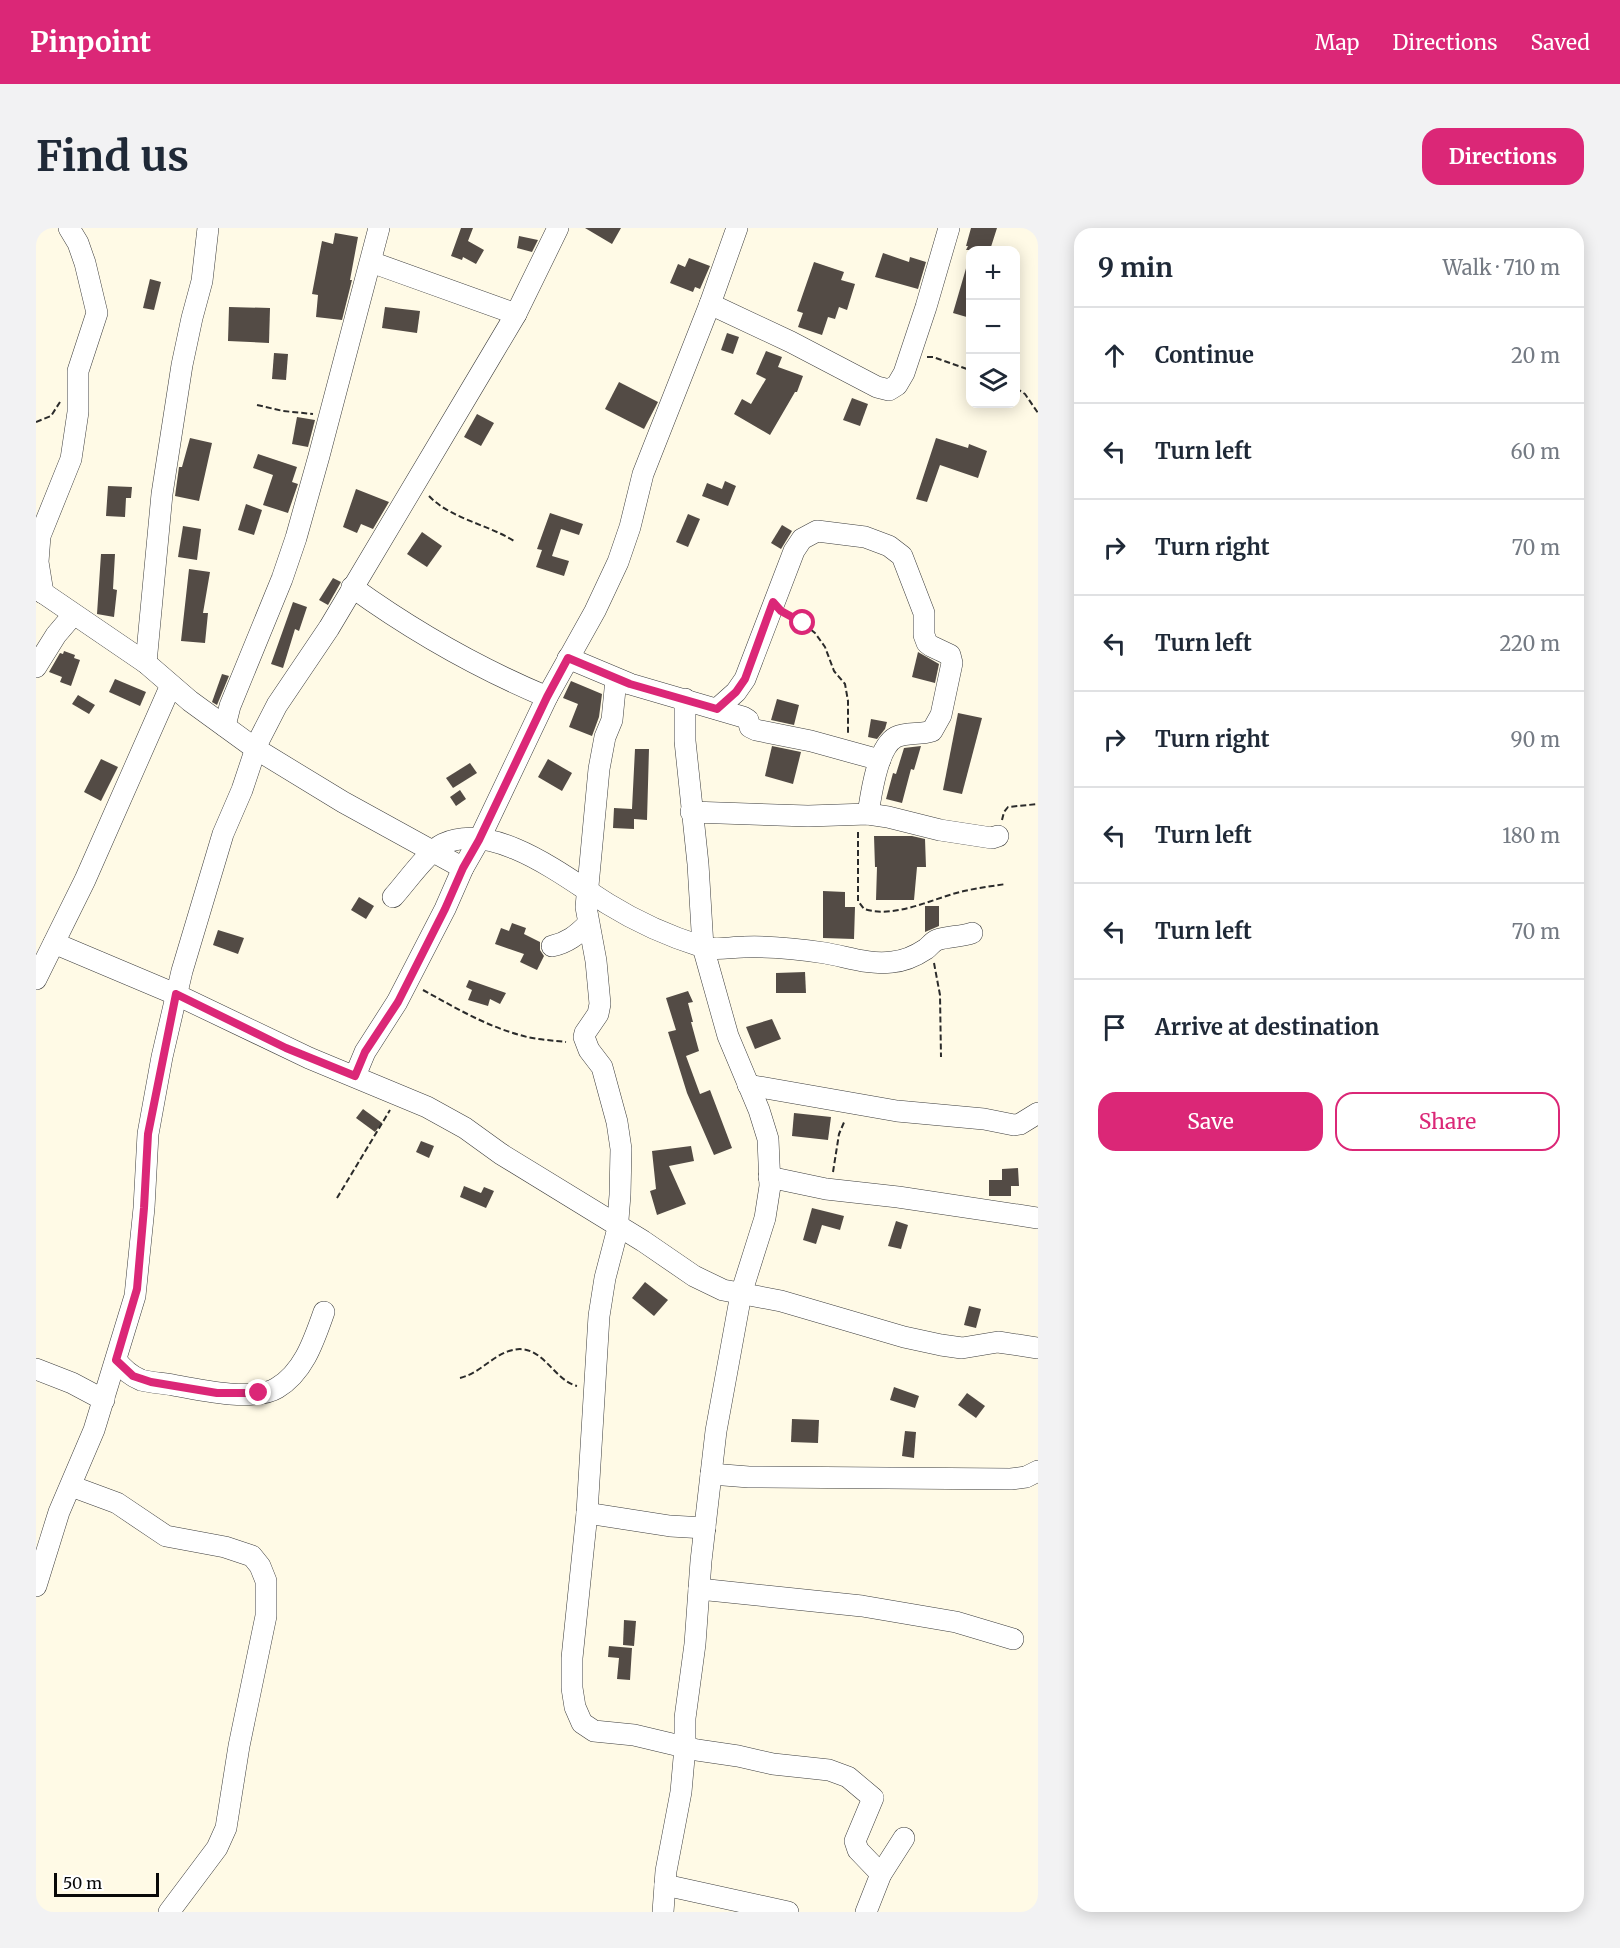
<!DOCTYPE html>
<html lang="en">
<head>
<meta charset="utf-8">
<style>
	:root { --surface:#fff; --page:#f2f2f3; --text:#1f2937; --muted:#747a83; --line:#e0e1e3; --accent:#db2777 }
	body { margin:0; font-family:Merriweather,serif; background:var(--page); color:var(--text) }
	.controls { position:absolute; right:18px; top:18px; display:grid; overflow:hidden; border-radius:12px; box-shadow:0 3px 15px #0003 }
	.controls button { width:54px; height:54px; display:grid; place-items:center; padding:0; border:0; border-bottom:2px solid var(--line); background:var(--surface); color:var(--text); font:30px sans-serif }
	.scale { position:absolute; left:18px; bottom:15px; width:105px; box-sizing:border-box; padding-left:6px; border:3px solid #090909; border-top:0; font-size:16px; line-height:21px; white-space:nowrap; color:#090909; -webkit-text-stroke:4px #fff; paint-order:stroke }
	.stop { position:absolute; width:18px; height:18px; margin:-14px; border:4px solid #db2777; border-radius:50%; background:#fff }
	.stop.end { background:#db2777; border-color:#fff; box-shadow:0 2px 6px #0008 }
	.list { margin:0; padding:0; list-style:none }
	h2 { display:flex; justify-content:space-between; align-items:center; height:78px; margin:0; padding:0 24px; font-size:26px }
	h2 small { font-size:20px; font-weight:400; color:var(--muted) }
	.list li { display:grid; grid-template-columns:39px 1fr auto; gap:18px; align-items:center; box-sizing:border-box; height:96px; padding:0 24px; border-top:2px solid var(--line) }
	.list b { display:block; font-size:22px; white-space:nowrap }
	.list em { font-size:20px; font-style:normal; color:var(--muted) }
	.actions { display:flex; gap:12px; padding:18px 24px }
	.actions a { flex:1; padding:14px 0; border:2px solid var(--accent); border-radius:18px; text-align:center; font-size:21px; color:var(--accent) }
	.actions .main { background:var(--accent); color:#fff }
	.icon { flex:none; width:33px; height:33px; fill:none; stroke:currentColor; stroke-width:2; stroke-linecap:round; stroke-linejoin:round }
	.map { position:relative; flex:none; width:1002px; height:1684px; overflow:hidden; border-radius:18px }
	header { display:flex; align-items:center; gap:36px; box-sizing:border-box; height:84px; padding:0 30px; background:var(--accent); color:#fff }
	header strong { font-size:28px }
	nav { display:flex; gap:33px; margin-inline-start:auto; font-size:21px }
	.intro { display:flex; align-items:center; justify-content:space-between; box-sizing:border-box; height:144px; padding:0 36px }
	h1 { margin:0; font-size:42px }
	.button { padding:15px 27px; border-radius:18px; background:var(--accent); color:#fff; font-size:21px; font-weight:700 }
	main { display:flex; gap:36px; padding:0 36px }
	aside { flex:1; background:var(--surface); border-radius:18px; box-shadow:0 3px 15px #0003 }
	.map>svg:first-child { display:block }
</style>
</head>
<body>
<header>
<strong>Pinpoint</strong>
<nav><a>Map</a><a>Directions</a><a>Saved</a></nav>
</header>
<div class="intro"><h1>Find us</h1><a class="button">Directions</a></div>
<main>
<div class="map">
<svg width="1002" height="1684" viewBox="0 0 1002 1684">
	<rect width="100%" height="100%" fill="#fffae6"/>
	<g fill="#534b45">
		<polygon points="425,0 437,0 432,13 448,22 440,36 427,29 426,32 415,28"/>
		<polygon points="549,0 585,0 576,16"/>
		<polygon points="935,0 961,0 954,22 930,22 932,18 930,18"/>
		<polygon points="299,5 322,9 314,52 316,52 306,92 280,89 282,67 276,66 286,13 297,16"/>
		<polygon points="483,8 502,12 496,24 481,20"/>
		<polygon points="847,25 873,34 874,29 890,34 882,61 839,49"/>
		<polygon points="653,30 674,38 664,61 659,59 657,64 634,55 642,36 649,39"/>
		<polygon points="778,34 808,44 805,52 819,56 811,82 803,79 799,91 792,89 786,107 762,99 767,85 761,83"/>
		<polygon points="931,37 934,37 934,90 917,85"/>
		<polygon points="114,51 125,54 118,82 107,80"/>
		<polygon points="193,79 234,80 233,115 192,113"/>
		<polygon points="349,79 384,83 381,105 346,100"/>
		<polygon points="691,105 703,109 697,126 685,122"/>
		<polygon points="730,123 746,129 742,139 767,148 761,164 759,164 734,207 698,186 706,171 715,176 730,151 720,146"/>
		<polygon points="238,125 252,126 250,152 236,151"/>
		<polygon points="583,154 622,174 608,201 569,181"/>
		<polygon points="816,170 832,176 824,198 807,192"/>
		<polygon points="441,186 458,195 445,218 428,209"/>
		<polygon points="261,189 279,192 272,219 256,216"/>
		<polygon points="154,210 176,215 163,273 139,268 143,239 146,239"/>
		<polygon points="900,210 932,220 933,216 951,223 942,250 904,237 891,274 880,271"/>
		<polygon points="222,226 261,239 256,254 262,256 252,285 227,277 237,247 217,240"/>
		<polygon points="689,253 700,258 692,278 666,268 671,255 686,261"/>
		<polygon points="72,258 96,259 95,270 90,270 89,289 70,288"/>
		<polygon points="320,261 353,274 337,301 325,296 321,305 307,299"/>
		<polygon points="210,276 226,282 218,307 202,302"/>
		<polygon points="514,285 547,296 543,307 525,301 516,328 533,333 528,348 500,339 506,322 501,321"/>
		<polygon points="652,286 664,291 652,319 640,314"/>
		<polygon points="746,297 756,303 745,321 735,315"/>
		<polygon points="147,298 165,301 161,332 142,329"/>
		<polygon points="386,304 406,318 391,339 371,326"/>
		<polygon points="65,326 79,326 77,361 81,362 78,389 61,386"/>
		<polygon points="153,341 174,344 167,385 172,385 169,415 145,413"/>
		<polygon points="297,350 305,354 292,377 283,372"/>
		<polygon points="257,374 271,379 263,403 259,401 247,440 235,436"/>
		<polygon points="28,423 39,427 38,430 44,432 35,458 24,454 26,449 13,444 24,425 27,426"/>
		<polygon points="882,424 903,436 899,455 876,449"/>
		<polygon points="186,446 193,448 181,477 176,474"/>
		<polygon points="79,451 110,464 104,478 73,464"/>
		<polygon points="535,453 566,466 563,489 556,508 533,499 542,476 527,470"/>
		<polygon points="42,467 59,477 53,486 36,476"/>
		<polygon points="741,471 763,477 758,497 735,492"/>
		<polygon points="922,485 946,490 926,566 907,562"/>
		<polygon points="835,491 851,494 849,501 841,511 832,509"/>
		<polygon points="736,518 765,524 757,556 729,548"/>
		<polygon points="885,518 878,542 875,541 866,575 850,571 857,545 860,546 868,520"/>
		<polygon points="599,521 613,521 611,592 598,591 598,601 577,600 578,580 596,581"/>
		<polygon points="65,531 82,539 65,573 48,564"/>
		<polygon points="512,531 536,545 526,563 502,549"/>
		<polygon points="434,535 441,545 417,560 410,550"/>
		<polygon points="424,562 430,571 420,578 414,569"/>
		<polygon points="838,608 876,608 889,611 890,639 881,639 878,672 840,672 841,639 839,639"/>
		<polygon points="787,663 809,664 809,679 819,679 818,711 787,710"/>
		<polygon points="323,669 338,678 330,691 315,682"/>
		<polygon points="889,678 903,678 903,698 889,704"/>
		<polygon points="476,695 490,700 488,706 504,714 504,722 508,728 501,742 484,734 488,726 459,716 465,700 473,703"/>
		<polygon points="182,702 208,710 202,726 177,717"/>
		<polygon points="769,744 770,765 740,765 740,745"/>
		<polygon points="433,752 470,765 464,776 454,771 452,778 432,772 436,762 430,759"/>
		<polygon points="652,763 657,774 652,775 657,794 655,794 663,823 650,828 664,866 674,862 696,920 678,927 651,865 632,804 640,802 630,770"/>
		<polygon points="736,791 745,811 719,821 710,799"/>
		<polygon points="327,881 346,895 339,904 320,890"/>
		<polygon points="758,885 795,889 792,912 756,908"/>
		<polygon points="385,913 398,918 393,930 380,924"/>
		<polygon points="655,918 658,933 633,938 650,976 621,987 614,963 620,961 616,923"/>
		<polygon points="982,940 983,958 975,958 975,968 953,968 953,952 966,952 966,941"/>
		<polygon points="428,958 445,965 448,959 458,963 450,980 424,969"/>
		<polygon points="776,980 808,988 804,1002 786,997 780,1016 767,1012"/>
		<polygon points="860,993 872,997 865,1021 852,1018"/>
		<polygon points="609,1054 632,1072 618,1088 596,1070"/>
		<polygon points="933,1078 945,1081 940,1100 928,1097"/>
		<polygon points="858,1159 883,1168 879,1180 854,1172"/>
		<polygon points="931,1165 949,1178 940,1190 922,1177"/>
		<polygon points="756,1191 783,1192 782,1215 755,1214"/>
		<polygon points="869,1203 880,1204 878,1230 866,1228"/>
		<polygon points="588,1392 600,1393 598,1418 587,1417"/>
		<polygon points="573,1418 596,1420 594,1452 581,1451 583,1430 572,1429"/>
	</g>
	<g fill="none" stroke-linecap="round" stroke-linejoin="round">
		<defs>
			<g id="minor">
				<polyline points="335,34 480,86"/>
				<polyline points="674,76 755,114 841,159 853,162 861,157 868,145 890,79 913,0"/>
				<path d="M316 359C377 403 442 440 511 469"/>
				<polyline points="0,360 110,435 154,473 220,521 307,574 427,640"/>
				<polyline points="7,365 2,334 4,308 35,231 42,184 42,143 61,85 49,35 42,15 33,0"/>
				<polyline points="532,430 594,456 707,489 712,492 714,499 720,502 775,513 844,532"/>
				<polyline points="110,435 126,266 146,137 156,90 166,53 172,0"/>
				<polyline points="0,439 20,407 37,387"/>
				<polyline points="580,451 576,492 569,509 563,541 550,679 560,733 564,776 562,786 549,805 548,809 553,822 566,839 581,894 585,921 584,967 581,1004 569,1050 563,1088 551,1285 536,1430 536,1460 539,1479 546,1495 558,1503 598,1507 661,1522 702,1528 737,1536 793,1542 812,1549 837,1570 819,1613 822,1622 845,1646"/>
				<path d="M681 481 700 464 709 451 758 323 766 311 781 303 829 309 853 318 866 328 888 385V407L891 415 895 418 914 427 916 435 905 487 896 503C884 507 871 504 860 509 841 519 835 567 832 586"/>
				<polyline points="189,498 194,478 246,351 260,310 283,228 343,0"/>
				<polyline points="655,584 772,588 832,586 852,589 904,602 956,610 962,608"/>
				<path d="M357 669C369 656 392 623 407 616 459 592 530 650 572 676 601 694 635 709 667 719 680 723 694 719 708 719 734 718 763 721 789 725 812 729 833 737 856 734 868 733 881 727 890 721 894 718 896 714 901 712 911 708 925 709 936 705"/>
				<polyline points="18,715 139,766 273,830 391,879 429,900 465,926 607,1013 658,1048 687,1062 745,1073 868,1109 905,1117 926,1120 962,1114 1002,1120"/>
				<path d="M516 718C531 715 541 707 552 696"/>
				<polyline points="0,751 49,652 135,457"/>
				<polyline points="319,848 329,824 361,774 409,681 427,640 443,612 511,469 559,383 582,334 594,299 607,246 674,76 701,0"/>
				<polyline points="712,857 861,883 948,891 978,897 984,896 1002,885"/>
				<polyline points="733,949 790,961 862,969 1002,990"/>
				<path d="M80 1132C87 1141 95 1148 105 1152 116 1155 127 1155 137 1157 163 1162 218 1174 241 1160 268 1144 278 1112 288 1084"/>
				<polyline points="0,1141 36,1155 68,1172"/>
				<polyline points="675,1246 713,1249 975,1251 990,1249 1002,1243"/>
				<polyline points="35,1258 81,1275 130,1308 189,1319 216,1328 224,1338 230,1353 230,1388 203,1518 190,1600 181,1620 133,1684"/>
				<polyline points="551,1285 634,1298 669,1300"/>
				<polyline points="0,1358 23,1284 58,1202 99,1068 108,980 112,906 126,829 146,743 187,606 206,562 222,514 241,477 293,400 455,128 480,86 522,0"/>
				<polyline points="663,1361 826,1378 920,1394 977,1411"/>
				<polyline points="629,1657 752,1684"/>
				<polyline points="627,1684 630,1643 645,1564 649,1519 649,1490 659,1416 665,1333 680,1203 705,1066 729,990 734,958 732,911 723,882 692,808 667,719 662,636 649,513 649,471"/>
				<polyline points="830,1684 845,1646 868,1610"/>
			</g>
		</defs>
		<use href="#minor" stroke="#3c3c3c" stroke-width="22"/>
		<g stroke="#2b2b2b" stroke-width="2" stroke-dasharray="6 3" stroke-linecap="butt">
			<polyline points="891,129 897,129 934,142"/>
			<polyline points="980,160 989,166 1002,185"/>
			<polyline points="221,177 247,183 277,186"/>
			<polyline points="0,194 15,188 24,174"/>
			<path d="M393 268C415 291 451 296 478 313"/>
			<polyline points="752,388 767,395 779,405 789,419 798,443 809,456 812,473 812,505"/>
			<polyline points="966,592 968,584 972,579 1002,576"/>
			<path d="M822 604V673L828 681C860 691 897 670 928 663 942 660 956 658 970 656"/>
			<polyline points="898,735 904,767 905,829"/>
			<path d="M387 762C418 779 450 798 484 807 499 812 515 812 530 814"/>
			<polyline points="797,944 803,906 809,892"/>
			<polyline points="301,970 354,882"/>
			<path d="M424 1150C444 1145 455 1129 473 1123 506 1112 516 1152 541 1158"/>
		</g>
		<use href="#minor" stroke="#fff" stroke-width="21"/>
	</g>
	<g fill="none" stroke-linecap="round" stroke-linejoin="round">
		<polyline stroke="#db2777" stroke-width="8" points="223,1165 181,1165 115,1154 97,1148 80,1132 101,1061 108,980 112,906 140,766 250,820 319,848 329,824 362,774 409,681 427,640 443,612 511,469 532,430 594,456 681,481 700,464 709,451 737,374 745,383 767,395"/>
	</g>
</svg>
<div class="controls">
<button>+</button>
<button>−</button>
<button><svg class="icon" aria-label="layers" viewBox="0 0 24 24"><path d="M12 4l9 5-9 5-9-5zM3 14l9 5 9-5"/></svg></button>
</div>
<div class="scale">50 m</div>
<div class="stop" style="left:767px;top:395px"></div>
<div class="stop end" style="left:223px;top:1165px"></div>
</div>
<aside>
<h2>9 min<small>Walk · 710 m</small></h2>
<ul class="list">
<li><svg class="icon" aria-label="ahead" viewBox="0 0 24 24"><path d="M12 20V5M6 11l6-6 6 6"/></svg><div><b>Continue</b></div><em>20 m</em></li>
<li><svg class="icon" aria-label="left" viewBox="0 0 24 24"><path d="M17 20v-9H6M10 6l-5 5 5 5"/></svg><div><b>Turn left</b></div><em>60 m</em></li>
<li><svg class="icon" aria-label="right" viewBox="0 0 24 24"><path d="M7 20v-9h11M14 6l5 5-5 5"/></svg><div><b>Turn right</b></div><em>70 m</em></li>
<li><svg class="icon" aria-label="left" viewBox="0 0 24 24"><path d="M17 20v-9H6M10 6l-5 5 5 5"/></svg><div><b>Turn left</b></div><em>220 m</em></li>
<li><svg class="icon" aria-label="right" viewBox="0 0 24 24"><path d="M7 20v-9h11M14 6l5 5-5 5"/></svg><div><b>Turn right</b></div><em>90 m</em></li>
<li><svg class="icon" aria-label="left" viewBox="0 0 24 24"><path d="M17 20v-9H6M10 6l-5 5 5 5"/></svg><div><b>Turn left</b></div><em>180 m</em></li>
<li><svg class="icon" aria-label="left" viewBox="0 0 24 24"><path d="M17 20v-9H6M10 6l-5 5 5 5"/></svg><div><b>Turn left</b></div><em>70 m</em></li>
<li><svg class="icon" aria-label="arrive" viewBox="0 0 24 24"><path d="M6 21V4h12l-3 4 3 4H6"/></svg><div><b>Arrive at destination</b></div></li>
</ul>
<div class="actions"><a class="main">Save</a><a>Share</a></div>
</aside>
</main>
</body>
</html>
